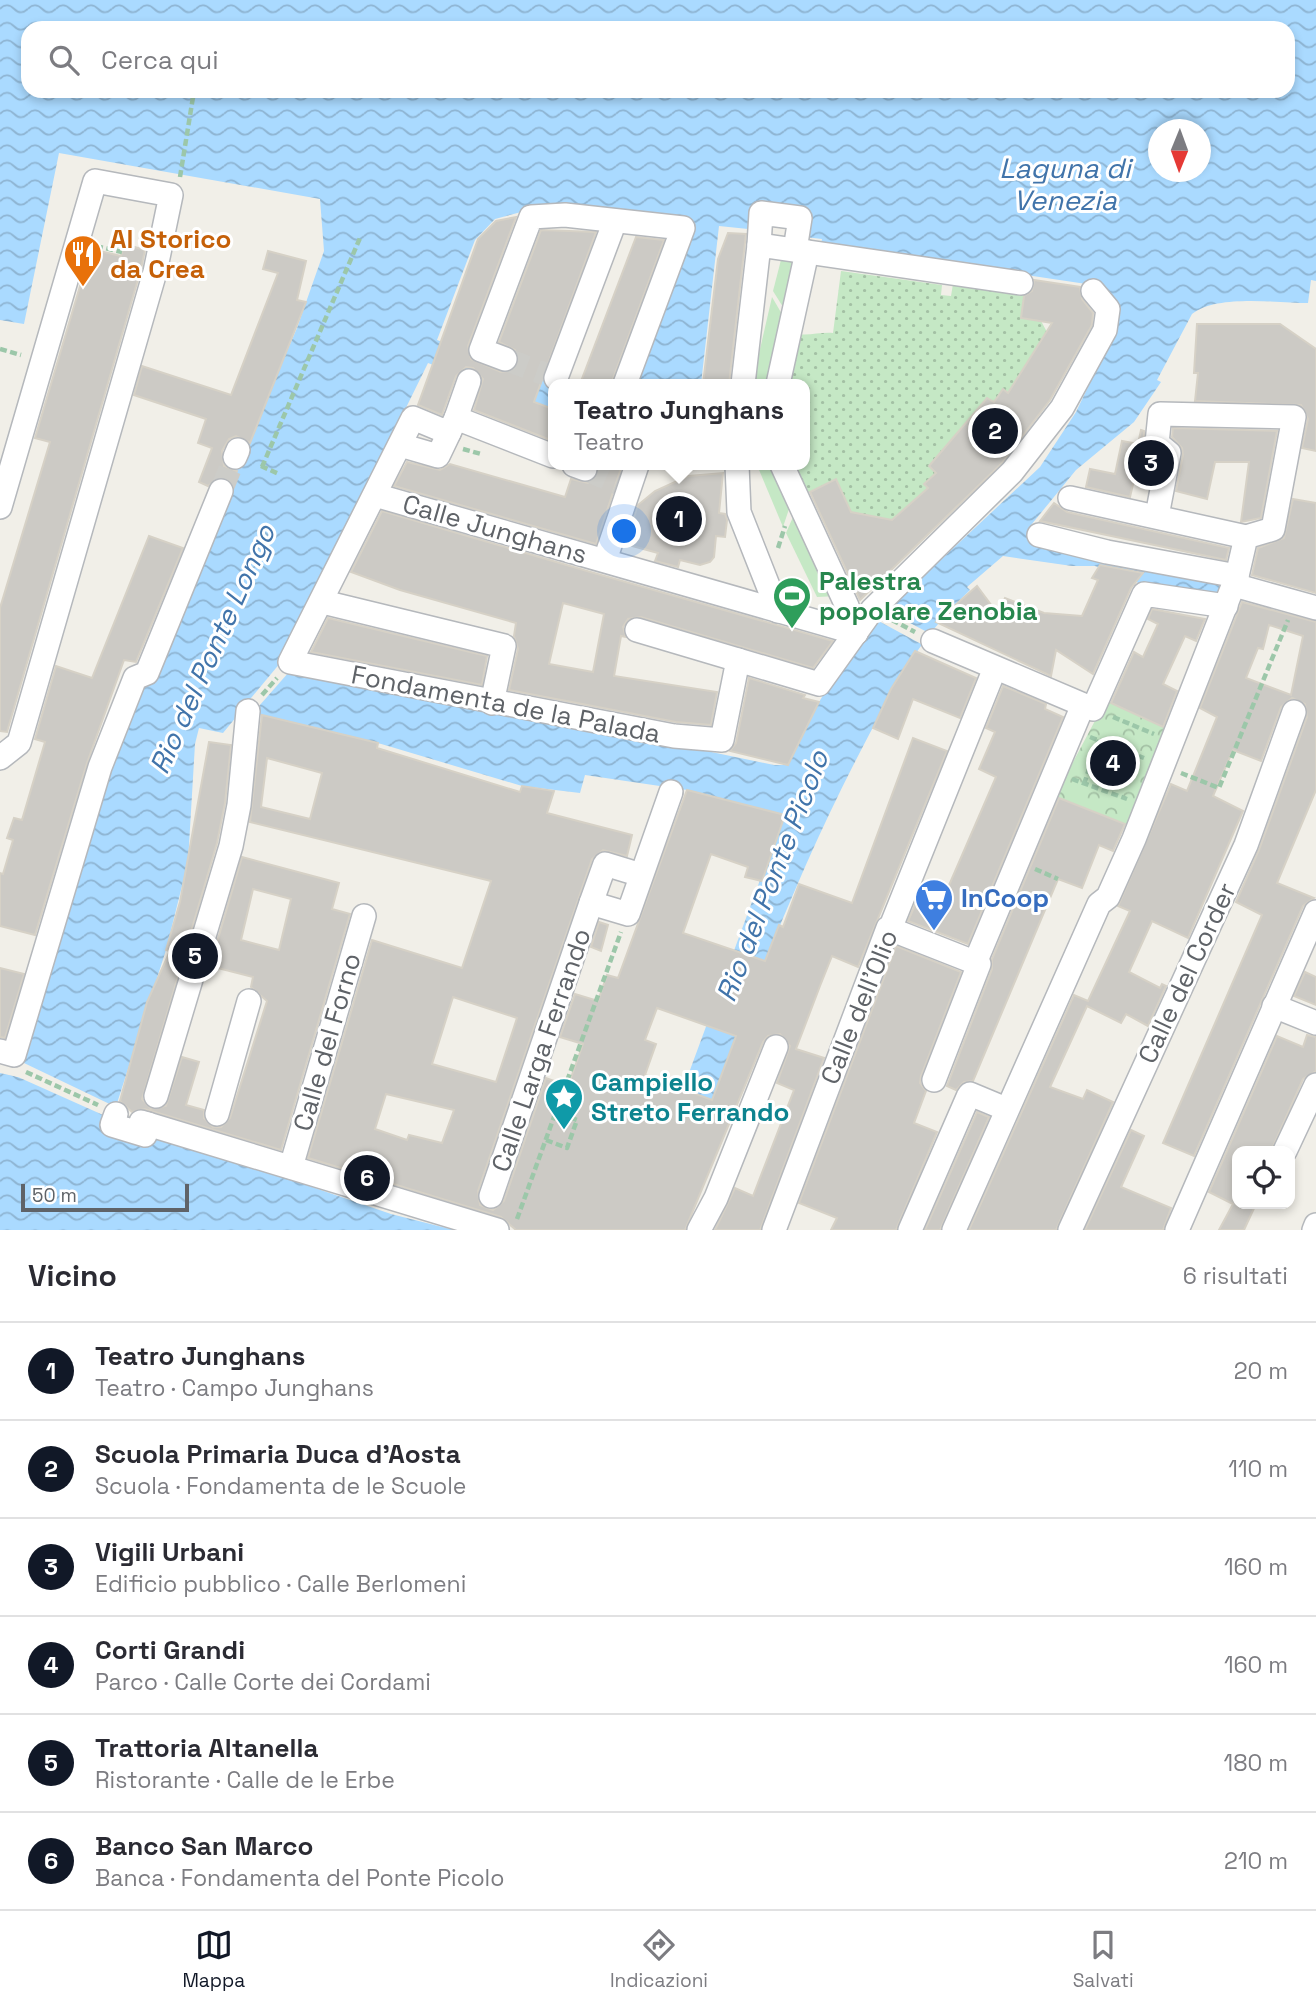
<!DOCTYPE html>
<html lang="it">
<head>
<meta charset="utf-8">
<style>
	:root { --surface:#fff; --page:#f7f7f7; --text:#2b2b33; --muted:#7c7c81; --line:#e1e1e2; --accent:#111827 }
	body { margin:0; font-family:"Space Grotesk",sans-serif; background:var(--page); color:var(--text) }
	.controls { position:absolute; right:21px; bottom:21px; display:grid; overflow:hidden; border-radius:14px; box-shadow:0 4px 10px #0003 }
	.controls button { width:63px; height:63px; display:grid; place-items:center; padding:0; border:0; border-bottom:2px solid var(--line); background:var(--surface); color:var(--text); font:35px sans-serif }
	.compass { position:absolute; left:1148px; top:119px; width:63px; height:63px; border-radius:50%; background:var(--surface); box-shadow:0 4px 10px #0003; rotate:181deg }
	.scale { position:absolute; left:21px; bottom:18px; width:168px; box-sizing:border-box; padding-left:7px; border:4px solid #5f6368; border-top:0; font-size:19px; line-height:24px; white-space:nowrap; color:#5f6368; -webkit-text-stroke:5px #fff; paint-order:stroke }
	.you { position:absolute; left:625px; top:532px; width:24px; height:24px; margin:-18px; border:5px solid #fff; border-radius:50%; background:#1a73e8; box-shadow:0 0 0 10px #1a73e833 }
	.badge { display:grid; place-items:center; width:46px; height:46px; border-radius:50%; background:var(--accent); color:#fff; font-size:23px; font-weight:700 }
	.pin { position:absolute; translate:-50% -50%; border:4px solid #fff; box-shadow:0 2px 7px #0006 }
	.popup { position:absolute; left:548px; top:379px; width:262px; height:91px; box-sizing:border-box; display:grid; place-content:center; border-radius:14px; background:var(--surface); filter:drop-shadow(0 2px 5px #0005); font-size:23px; white-space:nowrap; color:var(--muted) }
	.popup b { font-size:26px; color:var(--text) }
	.popup::after { content:''; position:absolute; left:50%; top:100%; margin-left:-14px; border:14px solid transparent; border-top-color:var(--surface) }
	.list { margin:0; padding:0; list-style:none }
	h2 { display:flex; justify-content:space-between; align-items:center; height:91px; margin:0; padding:0 28px; font-size:30px }
	h2 small { font-size:23px; font-weight:400; color:var(--muted) }
	.list li { display:grid; grid-template-columns:46px 1fr auto; gap:21px; align-items:center; box-sizing:border-box; height:98px; padding:0 28px; border-top:2px solid var(--line) }
	.list b { display:block; font-size:26px; white-space:nowrap }
	.list p { margin:0; font-size:23px; white-space:nowrap; color:var(--muted) }
	.list em { font-size:23px; font-style:normal; color:var(--muted) }
	.icon { flex:none; width:38px; height:38px; fill:none; stroke:currentColor; stroke-width:2; stroke-linecap:round; stroke-linejoin:round }
	.map { position:relative; flex:none; width:1316px; height:1230px; overflow:hidden }
	.search { position:absolute; background:var(--surface); box-shadow:0 4px 10px #0003; left:21px; right:21px; top:21px; height:77px; display:flex; align-items:center; gap:18px; box-sizing:border-box; padding:0 24px; border-radius:21px; color:var(--muted); font-size:26px }
	.sheet { height:679px; background:var(--surface) }
	nav { display:flex; justify-content:space-around; align-items:center; box-sizing:border-box; height:98px; border-top:2px solid var(--line); background:var(--surface); font-size:19px; color:var(--muted) }
	nav a { display:grid; justify-items:center; gap:4px }
	nav .on { color:var(--accent) }
	.map>svg:first-child { display:block }
</style>
</head>
<body>
<div class="map">
<svg width="1316" height="1230" viewBox="0 0 1316 1230">
	<defs>
		<pattern id="park-crowns" width="20" height="18" patternUnits="userSpaceOnUse" patternTransform="scale(1.75)"><rect width="20" height="18" fill="#c5e8c5"/><path d="M2 6a3 3 0 1 1 6 0M12 15a3 3 0 1 1 6 0" fill="none" stroke="#a3c0a4"/></pattern>
		<pattern id="garden-dots" width="8" height="8" patternUnits="userSpaceOnUse" patternTransform="scale(1.75)"><rect width="8" height="8" fill="#c5e8c5"/><path d="M2 2h.1M6 6h.1" fill="none" stroke="#a3c0a4" stroke-width="1.8" stroke-linecap="round"/></pattern>
		<pattern id="water-waves" width="16" height="10" patternUnits="userSpaceOnUse" patternTransform="scale(1.75)"><rect width="16" height="10" fill="#aadaff"/><path d="M0 5q4-4 8 0t8 0" fill="none" stroke="#8eb4d2"/></pattern>
	</defs>
	<rect width="100%" height="100%" fill="#f1efe8"/>
	<g fill="#c5e8c5">
		<polygon points="782,256 799,260 788,315 773,291"/>
		<polygon points="772,297 786,321 772,384 752,384"/>
		<polygon points="757,465 779,471 792,500 783,527"/>
		<polygon points="797,508 838,596 817,597 786,533"/>
	</g>
	<polygon fill="url(#park-crowns)" points="1106,700 1167,729 1128,825 1055,796"/>
	<path fill="url(#garden-dots)" d="M841 271 942 285 941 295 951 296 953 284 1025 295 1021 318 1041 321 1047 332 1008 392 1003 390 994 402 987 398 929 465 936 473 925 483 928 488 898 514V520L886 522 884 518 860 514 857 517 846 510 836 479 800 496 786 465H805V384H781L792 333C807 337 818 332 833 333Z"/>
	<path fill="url(#water-waves)" fill-rule="evenodd" d="M0 0H1316V281L1311 280 1308 303C1276 303 1217 294 1192 314L1157 380 1161 382 1134 422 1076 470 1027 530 1038 537 1224 578 1219 597 1139 583 1095 566H1072L1003 556 967 587 970 590C913 645 894 688 858 756 798 872 752 993 707 1114L683 1089 784 815 687 790 585 775 580 793 522 786 378 743 242 710 223 733 199 728 195 744 188 862 166 950 112 1119 391 1214 454 1230H0V1073L18 1077 26 1058 20 1054 107 770 297 328 324 251 320 199 59 153 24 324 0 320ZM28 28H1288V91H28ZM1158 130H1200V172H1158ZM751 206 807 214 805 237 822 239 821 244 1093 285 1112 337 1076 412 1040 467 884 613 850 651 819 702 788 765H774L281 662 428 363 553 409V384H556L437 340 475 240 495 219 521 212 568 209 692 221 631 384H701L719 226 748 229Z"/>
	<g fill="#f1efe8">
		<polygon points="883,609 931,634 923,645 873,618"/>
		<polygon points="281,662 289,672 253,713 241,710"/>
		<polygon points="20,1062 24,1063 118,1108 112,1119 18,1077 0,1072 0,1069 16,1073"/>
	</g>
	<g fill="#cccac5" stroke="#d6d1c6" stroke-width="2" fill-rule="evenodd">
		<polygon points="516,217 468,346 471,359 501,372 513,370 518,363 515,350 499,342 541,230 596,232 534,402 553,409 553,441 474,410 483,379 473,368 466,367 456,376 442,415 418,405 478,239 496,221"/>
		<polygon points="728,233 746,234 729,384 703,384 718,259"/>
		<polygon points="636,237 664,240 611,384 580,384"/>
		<polygon points="124,244 145,250 141,269 7,732 0,731 0,608 50,442 35,438 91,249 121,256"/>
		<polygon points="268,251 306,261 297,300 306,302 250,443 236,436 229,439 222,451 224,466 237,471 232,483 220,477 208,486 199,482 212,448 198,443 206,419 134,395 142,366 231,395 278,273 263,269"/>
		<polygon points="1034,280 1080,287 1082,299 1093,313 1092,325 1050,400 1002,463 860,600 810,492 836,479 851,512 892,520 928,488 924,484 936,473 929,466 987,398 994,402 1003,389 1008,393 1052,323 1021,318 1024,296 1032,291"/>
		<polygon points="1197,324 1280,324 1316,349 1316,451 1302,448 1308,419 1301,405 1195,401 1198,373 1194,373"/>
		<polygon points="1173,428 1277,431 1261,518 1241,522 1249,462 1215,462 1207,499 1176,491 1183,455 1182,448 1172,437"/>
		<polygon points="1141,430 1144,431 1144,449 1154,458 1149,483 1134,480 1130,497 1086,487 1090,469 1115,474 1122,441 1138,444"/>
		<polygon points="407,462 440,470 450,464 565,497 571,479 588,483 598,474 598,465 622,465 596,544 394,486"/>
		<polygon points="723,473 719,513 725,514 727,520 725,537 716,536 714,557 710,562 700,565 680,560 678,567 655,561 658,553 625,544 638,505 655,491 688,476"/>
		<polygon points="1293,499 1316,503 1316,593 1252,575 1258,548 1284,538"/>
		<polygon points="1054,503 1067,512 1229,548 1226,560 1040,521"/>
		<path d="M382 511 587 571 833 641 813 668 641 617 628 619 623 627 626 637 621 636 614 676 717 692 711 725 676 722 509 690 518 649 514 636 516 623 400 590 351 572ZM563 603 604 614 593 672 549 664Z"/>
		<polygon points="149,536 183,548 136,662 124,660 87,763 35,935 0,926 0,873 3,874 13,840 7,838 14,818 22,820 45,742 35,739 56,666 92,678"/>
		<polygon points="1100,565 1143,573 1131,588 1093,674 1056,650 1051,676 936,622 977,586 998,614 1005,598 1044,613 1082,616 1098,580 1092,578"/>
		<path d="M1242 602 1316 622V790L1277 883 1314 898 1303 906 1194 1156 1163 1143 1262 915 1236 902 1259 850 1307 717 1305 704 1292 698 1281 707 1261 761 1233 750 1213 796 1243 811 1188 938 1152 921 1129 972 1160 988 1162 984 1166 986 1148 1026 1126 1014 1121 1023 1087 1006 1050 1087 1083 1099 1087 1090 1113 1102 1056 1230H969L1074 995 1088 1001 1130 911 1118 906 1171 784 1187 791 1217 717 1200 708ZM1269 625 1303 636 1291 695 1246 678 1258 648 1263 649Z"/>
		<polygon points="1152,609 1205,619 1196,641 1185,636 1163,684 1177,691 1163,727 1111,703 1134,652 1143,657 1158,624 1148,619"/>
		<polygon points="328,618 487,656 482,685 311,652"/>
		<polygon points="915,651 976,678 960,718 913,699 898,739 873,728 891,689"/>
		<polygon points="749,678 805,695 803,698 819,702 788,765 730,751 736,743"/>
		<polygon points="1003,686 1046,704 1045,709 1063,717 968,944 908,921 918,898 940,906 996,777 979,769 995,732 986,728"/>
		<path d="M262 715 378 743 377 748 520 792 522 786 554 791 547 813 632 835 627 856 603 850 592 859 478 1191 480 1205 493 1210 504 1201 546 1078 568 1086 583 1044 560 1037 575 994 598 1001 607 975 618 978 687 790 785 815 762 881 745 877 748 867 711 854 683 933 765 961 779 925 783 927 799 884 852 903 913 738 947 751 858 967 832 956 820 986 796 1049 824 1058 760 1230H715L735 1188 753 1196 794 1090 777 1083 790 1046 780 1034 768 1036 763 1042 685 1230H516L501 1217 308 1158 372 940 462 968 491 881 250 822ZM267 758 322 773 310 819 261 807ZM453 997 517 1018 496 1082 432 1064ZM657 1008 736 1036 712 1100 645 1075 656 1044 645 1040ZM386 1094 454 1110 442 1143 409 1135 407 1140 375 1129Z"/>
		<path d="M209 742 231 745 225 803 217 843 142 1099 151 1109 166 1106 182 1057 199 1062 186 1105 204 1110V1118L213 1127H221L230 1118 267 1001 251 987 253 977 210 966 242 857 339 883 332 909 350 914 281 1150 145 1109 132 1112 120 1101 147 1002 170 951 166 950 180 902ZM253 889 291 899 279 950 241 940Z"/>
		<polygon points="1059,798 1125,824 1113,851 1099,845 1082,888 1058,879 973,1081 964,1082 956,1090 947,1086 992,969 992,959"/>
		<polygon points="599,922 608,925 601,951 591,947"/>
		<polygon points="896,946 961,972 921,1076 920,1083 926,1091 914,1123 937,1132 896,1230 831,1230 837,1218 799,1203"/>
		<polygon points="0,968 24,974 5,1038 0,1037"/>
		<polygon points="1305,972 1316,977 1316,1005 1294,996"/>
		<polygon points="1307,1035 1316,1037 1316,1071 1303,1079 1271,1151 1237,1151 1237,1204 1256,1204 1244,1230 1219,1230 1233,1204 1209,1192 1277,1036 1303,1047"/>
		<polygon points="977,1112 989,1117 940,1230 925,1230"/>
		<polygon points="1131,1130 1144,1136 1121,1187 1171,1208 1163,1230 1085,1230"/>
	</g>
	<g fill="none" stroke-linecap="round" stroke-linejoin="round">
		<g stroke="#ccccc8" stroke-width="23" stroke-dasharray="23 11" stroke-linecap="butt">
			<polyline points="505,359 545,374"/>
			<polyline points="585,469 620,484"/>
			<polyline points="221,491 235,457"/>
		</g>
		<defs>
			<g id="minor">
				<polyline points="759,245 761,213 800,218 795,250"/>
				<polyline points="505,359 481,350 531,217 565,215 683,228 625,384"/>
				<polyline points="556,378 615,221"/>
				<polyline points="743,384 759,245 1021,283"/>
				<polyline points="778,384 807,252"/>
				<polyline points="456,418 469,381"/>
				<polyline points="400,445 438,456 449,433"/>
				<polyline points="553,456 456,418 449,433 413,418 290,662 674,736 722,740 738,660 819,684 872,610 1012,472 1062,408 1105,330 1108,309 1093,291"/>
				<polyline points="235,457 238,450"/>
				<polyline points="574,465 585,469"/>
				<polyline points="737,465 739,512 778,611"/>
				<polyline points="782,465 847,606 856,633"/>
				<polyline points="375,495 856,633"/>
				<polyline points="1070,498 1246,537"/>
				<polyline points="0,507 95,181 171,195 155,272 19,743 0,758"/>
				<polyline points="1039,535 1107,552 1237,576"/>
				<polyline points="605,560 637,465"/>
				<polyline points="1234,585 1316,608"/>
				<polyline points="323,602 504,646 492,703"/>
				<polyline points="637,630 738,660"/>
				<polyline points="933,641 1093,709 1144,594 1226,606"/>
				<polyline points="641,875 605,864 591,903 628,914 671,792"/>
				<polyline points="890,929 979,964 934,1080"/>
				<polyline points="975,963 1083,705"/>
				<polyline points="1274,1006 1316,1023"/>
				<polyline points="0,1051 14,1055 100,767 135,678 147,673 221,491"/>
				<polyline points="156,1096 231,846 239,805 248,711"/>
				<polyline points="116,1114 112,1125 145,1135 148,1124"/>
				<polyline points="217,1114 249,1001"/>
				<polyline points="141,1122 497,1230"/>
				<polyline points="1285,1151 1316,1085"/>
				<polyline points="291,1167 364,916"/>
				<polyline points="491,1196 591,903"/>
				<polyline points="699,1230 716,1198 776,1047"/>
				<polyline points="774,1230 888,928 890,929 995,668"/>
				<polyline points="910,1230 968,1097 970,1094 1006,1109"/>
				<polyline points="954,1230 1099,904 1108,897 1134,839 1237,576 1246,537 1273,529 1294,417 1160,414 1157,443 1169,453 1157,516"/>
				<polyline points="1070,1230 1246,845 1294,712"/>
				<polyline points="1177,1230 1316,912"/>
				<polyline points="1314,1230 1316,1225"/>
			</g>
		</defs>
		<use href="#minor" stroke="#b5b8bc" stroke-width="26"/>
		<g stroke="#9cc7a9" stroke-width="4.5" stroke-dasharray="7 3.5" stroke-linecap="butt">
			<polyline points="180,177 194,91"/>
			<polyline points="96,246 122,252"/>
			<polyline points="0,349 21,355"/>
			<polyline points="463,449 481,454"/>
			<polyline points="261,466 279,474"/>
			<polyline points="262,467 360,238"/>
			<polyline points="778,548 785,526"/>
			<polyline points="892,620 915,632"/>
			<polyline points="262,695 277,678"/>
			<polyline points="1113,717 1154,734"/>
			<polyline points="1090,737 1144,758"/>
			<polyline points="1181,773 1219,788 1288,620"/>
			<polyline points="1072,779 1127,799"/>
			<polyline points="1084,784 1099,740"/>
			<polyline points="1035,869 1058,879"/>
			<polyline points="26,1072 98,1105"/>
			<polyline points="546,1140 567,1148 577,1120 555,1112"/>
			<polyline points="517,1219 621,932"/>
		</g>
		<use href="#minor" stroke="#fff" stroke-width="23"/>
	</g>
	<defs>
		<symbol id="restaurant-pin" viewBox="-11 -11 22 30"><path d="M0 17L-7.5 6A9.5 9.5 0 1 1 7.5 6Z" fill="#e8710a" stroke="#fff"/><path d="M-5-6h1v4h1v-4h1v4h1v-4h1v5L-1.5 .5V6h-2V.5L-5-1ZM5-6V6H3V1.5H1.5Q1.5-4 5-6Z" fill="#fff"/></symbol>
		<symbol id="stadium-pin" viewBox="-11 -11 22 30"><path d="M0 17L-7.5 6A9.5 9.5 0 1 1 7.5 6Z" fill="#2e9e5b" stroke="#fff"/><path d="M0-5a6.5 5 0 1 0 0 10a6.5 5 0 1 0 0-10ZM-3.5-1.8h7v3.6h-7Z" fill="#fff"/></symbol>
		<symbol id="supermarket-pin" viewBox="-11 -11 22 30"><path d="M0 17L-7.5 6A9.5 9.5 0 1 1 7.5 6Z" fill="#3f7fe0" stroke="#fff"/><path d="M-6-5.5h2.5l.6 2H6L4.5 2H-2.5L-4.4-4H-6ZM-1.5 3.2a1.3 1.3 0 1 0 .1 0ZM3 3.2a1.3 1.3 0 1 0 .1 0Z" fill="#fff"/></symbol>
		<symbol id="sight-pin" viewBox="-11 -11 22 30"><path d="M0 17L-7.5 6A9.5 9.5 0 1 1 7.5 6Z" fill="#0f9aa8" stroke="#fff"/><path d="M0-6L1.8-2.2L6-1.7L2.9 1.2L3.7 5.4L0 3.3L-3.7 5.4L-2.9 1.2L-6-1.7L-1.8-2.2Z" fill="#fff"/></symbol>
	</defs>
	<g fill-rule="evenodd">
		<use href="#restaurant-pin" x="61" y="232" width="44" height="60"/>
		<use href="#stadium-pin" x="770" y="574" width="44" height="60"/>
		<use href="#supermarket-pin" x="912" y="876" width="44" height="60"/>
		<use href="#sight-pin" x="542" y="1075" width="44" height="60"/>
	</g>
	<g text-anchor="middle" dominant-baseline="central" stroke-width="6" stroke-linejoin="round" paint-order="stroke">
		<g font-size="26" font-weight="bold" fill="#c56008" stroke="#fff" text-anchor="start">
			<text x="110" y="239">Al Storico<tspan x="110" dy="30">da Crea</tspan></text>
		</g>
		<g font-size="26" fill="#5f6368" stroke="#fff">
			<text transform="translate(495 529) rotate(16)">Calle Junghans</text>
			<text transform="translate(506 704) rotate(11)">Fondamenta de la Palada</text>
			<text transform="translate(1187 973) rotate(-65)">Calle del Corder</text>
			<text transform="translate(859 1007) rotate(-68)">Calle dell'Olio</text>
			<text transform="translate(327 1042) rotate(-74)">Calle del Forno</text>
			<text transform="translate(541 1050) rotate(-71)">Calle Larga Ferrando</text>
		</g>
		<g font-size="26" font-weight="bold" fill="#27864d" stroke="#fff" text-anchor="start">
			<text x="819" y="581">Palestra<tspan x="819" dy="30">popolare Zenobia</tspan></text>
		</g>
		<g font-size="26" font-weight="bold" fill="#366cbe" stroke="#fff" text-anchor="start">
			<text x="961" y="898">InCoop</text>
		</g>
		<g font-size="26" font-weight="bold" fill="#0d838f" stroke="#fff" text-anchor="start">
			<text x="591" y="1082">Campiello<tspan x="591" dy="30">Streto Ferrando</tspan></text>
		</g>
		<g font-size="28" font-style="italic" fill="#4174aa" stroke="#fff">
			<text x="1065" y="168">Laguna di<tspan x="1065" dy="32">Venezia</tspan></text>
			<text transform="translate(212 649) rotate(-66)">Rio del Ponte Longo</text>
			<text transform="translate(772 876) rotate(-69)">Rio del Ponte Picolo</text>
		</g>
	</g>
</svg>
<div class="controls">
<button><svg class="icon" aria-label="locate" viewBox="0 0 24 24"><circle cx="12" cy="12" r="6"/><path d="M12 2v4M12 18v4M2 12h4M18 12h4"/></svg></button>
</div>
<svg class="compass" viewBox="-18 -18 36 36"><path d="M0-13l5 13h-10z" fill="#e53935"/><path d="M0 13l5-13h-10z" fill="#7c7c81"/></svg>
<div class="scale">50 m</div>
<div class="you"></div>
<div class="pin badge" style="left:679px;top:519px">1</div>
<div class="popup"><b>Teatro Junghans</b>Teatro</div>
<div class="pin badge" style="left:995px;top:431px">2</div>
<div class="pin badge" style="left:1151px;top:463px">3</div>
<div class="pin badge" style="left:1113px;top:763px">4</div>
<div class="pin badge" style="left:195px;top:956px">5</div>
<div class="pin badge" style="left:367px;top:1178px">6</div>
<div class="search"><svg class="icon" aria-label="search" viewBox="0 0 24 24"><circle cx="10" cy="10" r="6"/><path d="M15 15l6 6"/></svg>Cerca qui</div>
</div>
<section class="sheet">
<h2>Vicino<small>6 risultati</small></h2>
<ul class="list">
<li><span class="badge">1</span><div><b>Teatro Junghans</b><p>Teatro · Campo Junghans</p></div><em>20 m</em></li>
<li><span class="badge">2</span><div><b>Scuola Primaria Duca d'Aosta</b><p>Scuola · Fondamenta de le Scuole</p></div><em>110 m</em></li>
<li><span class="badge">3</span><div><b>Vigili Urbani</b><p>Edificio pubblico · Calle Berlomeni</p></div><em>160 m</em></li>
<li><span class="badge">4</span><div><b>Corti Grandi</b><p>Parco · Calle Corte dei Cordami</p></div><em>160 m</em></li>
<li><span class="badge">5</span><div><b>Trattoria Altanella</b><p>Ristorante · Calle de le Erbe</p></div><em>180 m</em></li>
<li><span class="badge">6</span><div><b>Banco San Marco</b><p>Banca · Fondamenta del Ponte Picolo</p></div><em>210 m</em></li>
</ul>
</section>
<nav>
<a class="on"><svg class="icon" aria-label="map" viewBox="0 0 24 24"><path d="M3 6l6-2 6 2 6-2v14l-6 2-6-2-6 2zM9 4v14M15 6v14"/></svg>Mappa</a>
<a><svg class="icon" aria-label="directions" viewBox="0 0 24 24"><path d="M12 3l9 9-9 9-9-9zM9 14v-3h6M13 9l2 2-2 2"/></svg>Indicazioni</a>
<a><svg class="icon" aria-label="saved" viewBox="0 0 24 24"><path d="M7 4h10v16l-5-4-5 4z"/></svg>Salvati</a>
</nav>
</body>
</html>
